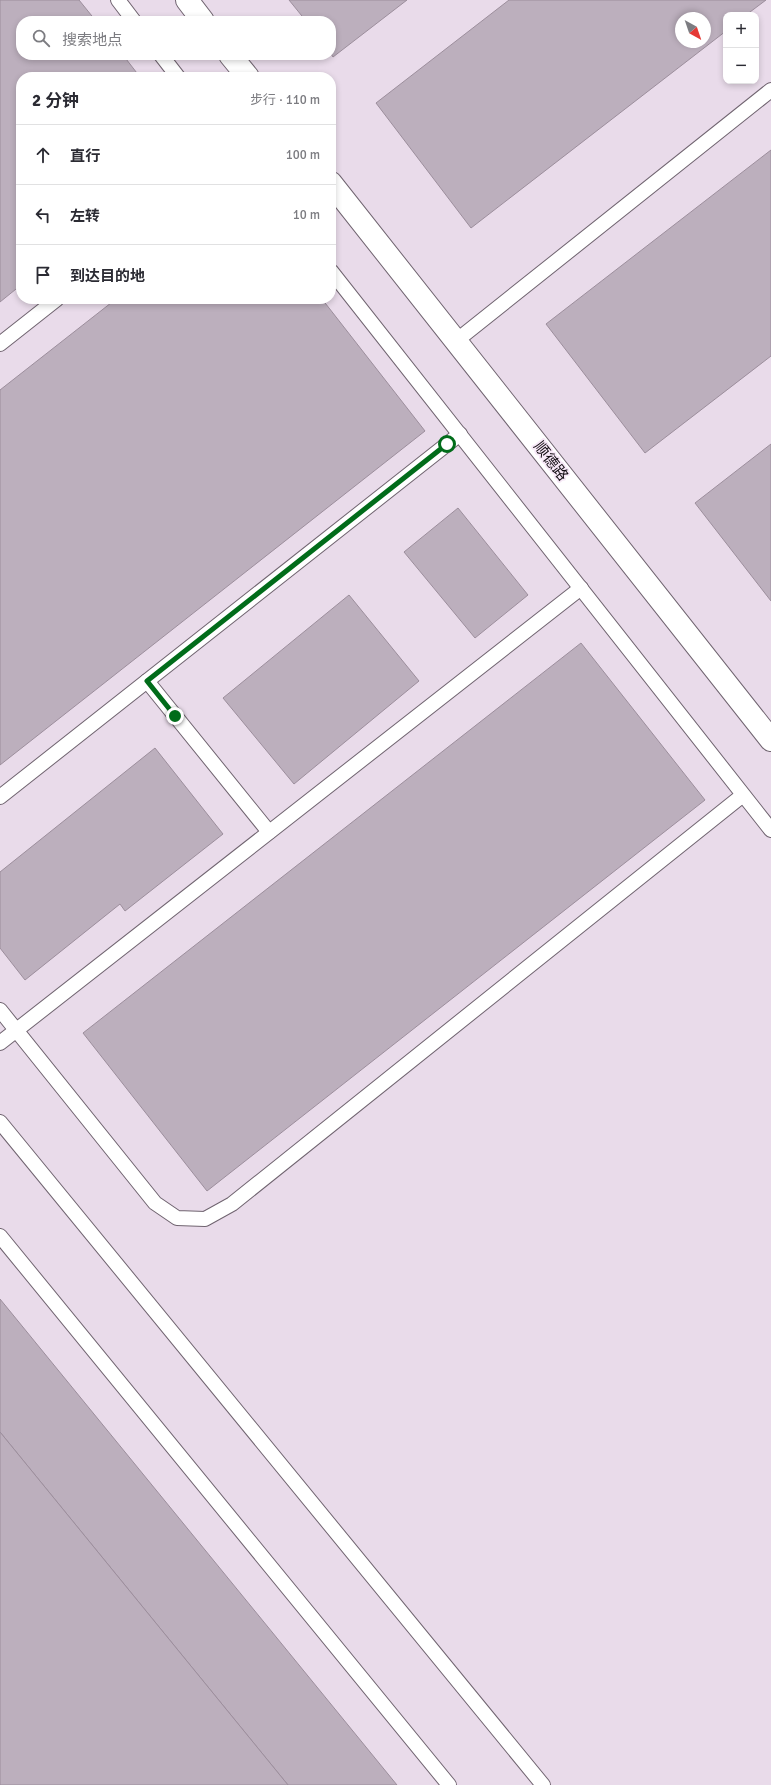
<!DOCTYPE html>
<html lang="zh">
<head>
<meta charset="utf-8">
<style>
	:root { --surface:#fff; --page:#f2f2f3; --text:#2b2b33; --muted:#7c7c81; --line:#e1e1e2 }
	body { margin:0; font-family:Signika,"Noto Sans SC",sans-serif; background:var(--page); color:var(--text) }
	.controls { position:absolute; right:12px; top:12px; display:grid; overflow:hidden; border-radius:8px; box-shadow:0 2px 6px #0003 }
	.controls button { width:36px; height:36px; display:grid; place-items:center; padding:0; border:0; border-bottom:1px solid var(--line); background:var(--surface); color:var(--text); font:20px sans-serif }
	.compass { position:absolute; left:675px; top:12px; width:36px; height:36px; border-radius:50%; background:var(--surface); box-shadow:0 2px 6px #0003; rotate:140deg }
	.stop { position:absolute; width:12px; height:12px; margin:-9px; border:3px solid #016c1a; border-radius:50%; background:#fff }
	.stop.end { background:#016c1a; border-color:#fff; box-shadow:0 1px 4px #0008 }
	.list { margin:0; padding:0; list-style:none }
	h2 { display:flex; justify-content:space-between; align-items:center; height:52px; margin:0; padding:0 16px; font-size:17px }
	h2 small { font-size:13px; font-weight:400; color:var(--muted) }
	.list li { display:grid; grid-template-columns:26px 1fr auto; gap:12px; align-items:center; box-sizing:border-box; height:60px; padding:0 16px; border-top:1px solid var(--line) }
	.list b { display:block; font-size:15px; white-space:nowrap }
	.list em { font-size:13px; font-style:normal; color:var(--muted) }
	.icon { flex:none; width:22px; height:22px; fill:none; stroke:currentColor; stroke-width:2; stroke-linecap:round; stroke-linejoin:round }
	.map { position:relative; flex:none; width:771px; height:1785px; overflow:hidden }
	.search { position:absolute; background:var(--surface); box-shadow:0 2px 6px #0003; left:16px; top:16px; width:320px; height:44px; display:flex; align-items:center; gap:10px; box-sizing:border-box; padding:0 14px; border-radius:16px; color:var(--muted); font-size:15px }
	.panel { position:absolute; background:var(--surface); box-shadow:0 2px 6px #0003; left:16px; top:72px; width:320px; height:232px; border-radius:16px }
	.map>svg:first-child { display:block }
</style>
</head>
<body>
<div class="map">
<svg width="771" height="1785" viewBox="0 0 771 1785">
	<rect width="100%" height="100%" fill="#e9dbea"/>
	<g fill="#bcafbd" stroke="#9c8e9c" fill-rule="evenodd">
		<polygon points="0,0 79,0 96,21 21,21 21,55 123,55 140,77 21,77 21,285 0,302"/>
		<polygon points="289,0 407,0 333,57 331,54 331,21 306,21"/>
		<path d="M509 0H766L746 15H726V31L471 228 376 103ZM681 18H705V42H681Z"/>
		<polygon points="771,150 771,356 645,453 546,324"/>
		<polygon points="116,299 322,299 425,431 0,765 0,390"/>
		<polygon points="771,444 771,601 695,503"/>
		<polygon points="458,508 528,595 475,638 404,552"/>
		<polygon points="349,595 419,681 294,784 223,698"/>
		<polygon points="581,643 705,800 207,1191 83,1033"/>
		<polygon points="155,748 223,834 125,911 120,904 25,980 0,948 0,872"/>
		<polygon points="0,1299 397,1785 288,1785 0,1432"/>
		<polygon points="0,1432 288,1785 0,1785"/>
	</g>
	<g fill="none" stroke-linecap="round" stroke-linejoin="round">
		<defs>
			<g id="service">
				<polyline points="118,0 134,21"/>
				<polyline points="161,55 178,77"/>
				<polyline points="331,271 771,830"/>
				<polyline points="456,341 771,90"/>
				<polyline points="0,344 57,299"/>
				<polyline points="147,681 269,832"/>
				<polyline points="0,797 460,434"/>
				<polyline points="0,1010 155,1203 177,1218 205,1219 232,1204 738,799"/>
				<polyline points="0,1043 581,588"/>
				<polyline points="0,1122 543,1785"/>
				<polyline points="0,1236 449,1785"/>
			</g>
			<g id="minor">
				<polyline points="187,0 203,21"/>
				<polyline points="230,55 248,77"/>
				<polyline points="331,183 771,740"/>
			</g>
		</defs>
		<use href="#service" stroke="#706470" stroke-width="16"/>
		<use href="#minor" stroke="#706470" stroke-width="24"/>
		<use href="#service" stroke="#fff" stroke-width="14"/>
		<use href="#minor" stroke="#fff" stroke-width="22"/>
	</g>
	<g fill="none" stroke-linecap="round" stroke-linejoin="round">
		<polyline stroke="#016c1a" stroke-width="5" points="175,716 147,681 447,444"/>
	</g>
	<g text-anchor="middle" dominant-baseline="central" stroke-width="3.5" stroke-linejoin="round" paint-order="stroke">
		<g font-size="15" fill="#110c11" stroke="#f7e8f7">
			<text transform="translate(551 461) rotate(52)">顺德路</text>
		</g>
	</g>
</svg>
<div class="controls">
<button>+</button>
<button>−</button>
</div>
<svg class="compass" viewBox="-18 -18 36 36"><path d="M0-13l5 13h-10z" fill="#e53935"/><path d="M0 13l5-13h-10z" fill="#7c7c81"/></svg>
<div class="stop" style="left:447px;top:444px"></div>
<div class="stop end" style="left:175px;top:716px"></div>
<div class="search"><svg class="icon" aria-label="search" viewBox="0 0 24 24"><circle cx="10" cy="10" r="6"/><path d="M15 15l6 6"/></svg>搜索地点</div>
<section class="panel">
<h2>2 分钟<small>步行 · 110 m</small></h2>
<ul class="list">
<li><svg class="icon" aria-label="ahead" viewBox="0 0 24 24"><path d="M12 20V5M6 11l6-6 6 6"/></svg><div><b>直行</b></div><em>100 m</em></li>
<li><svg class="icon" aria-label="left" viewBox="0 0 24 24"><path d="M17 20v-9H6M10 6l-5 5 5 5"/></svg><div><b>左转</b></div><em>10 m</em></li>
<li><svg class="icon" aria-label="arrive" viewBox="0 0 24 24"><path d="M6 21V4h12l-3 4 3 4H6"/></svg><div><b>到达目的地</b></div></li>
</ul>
</section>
</div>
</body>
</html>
